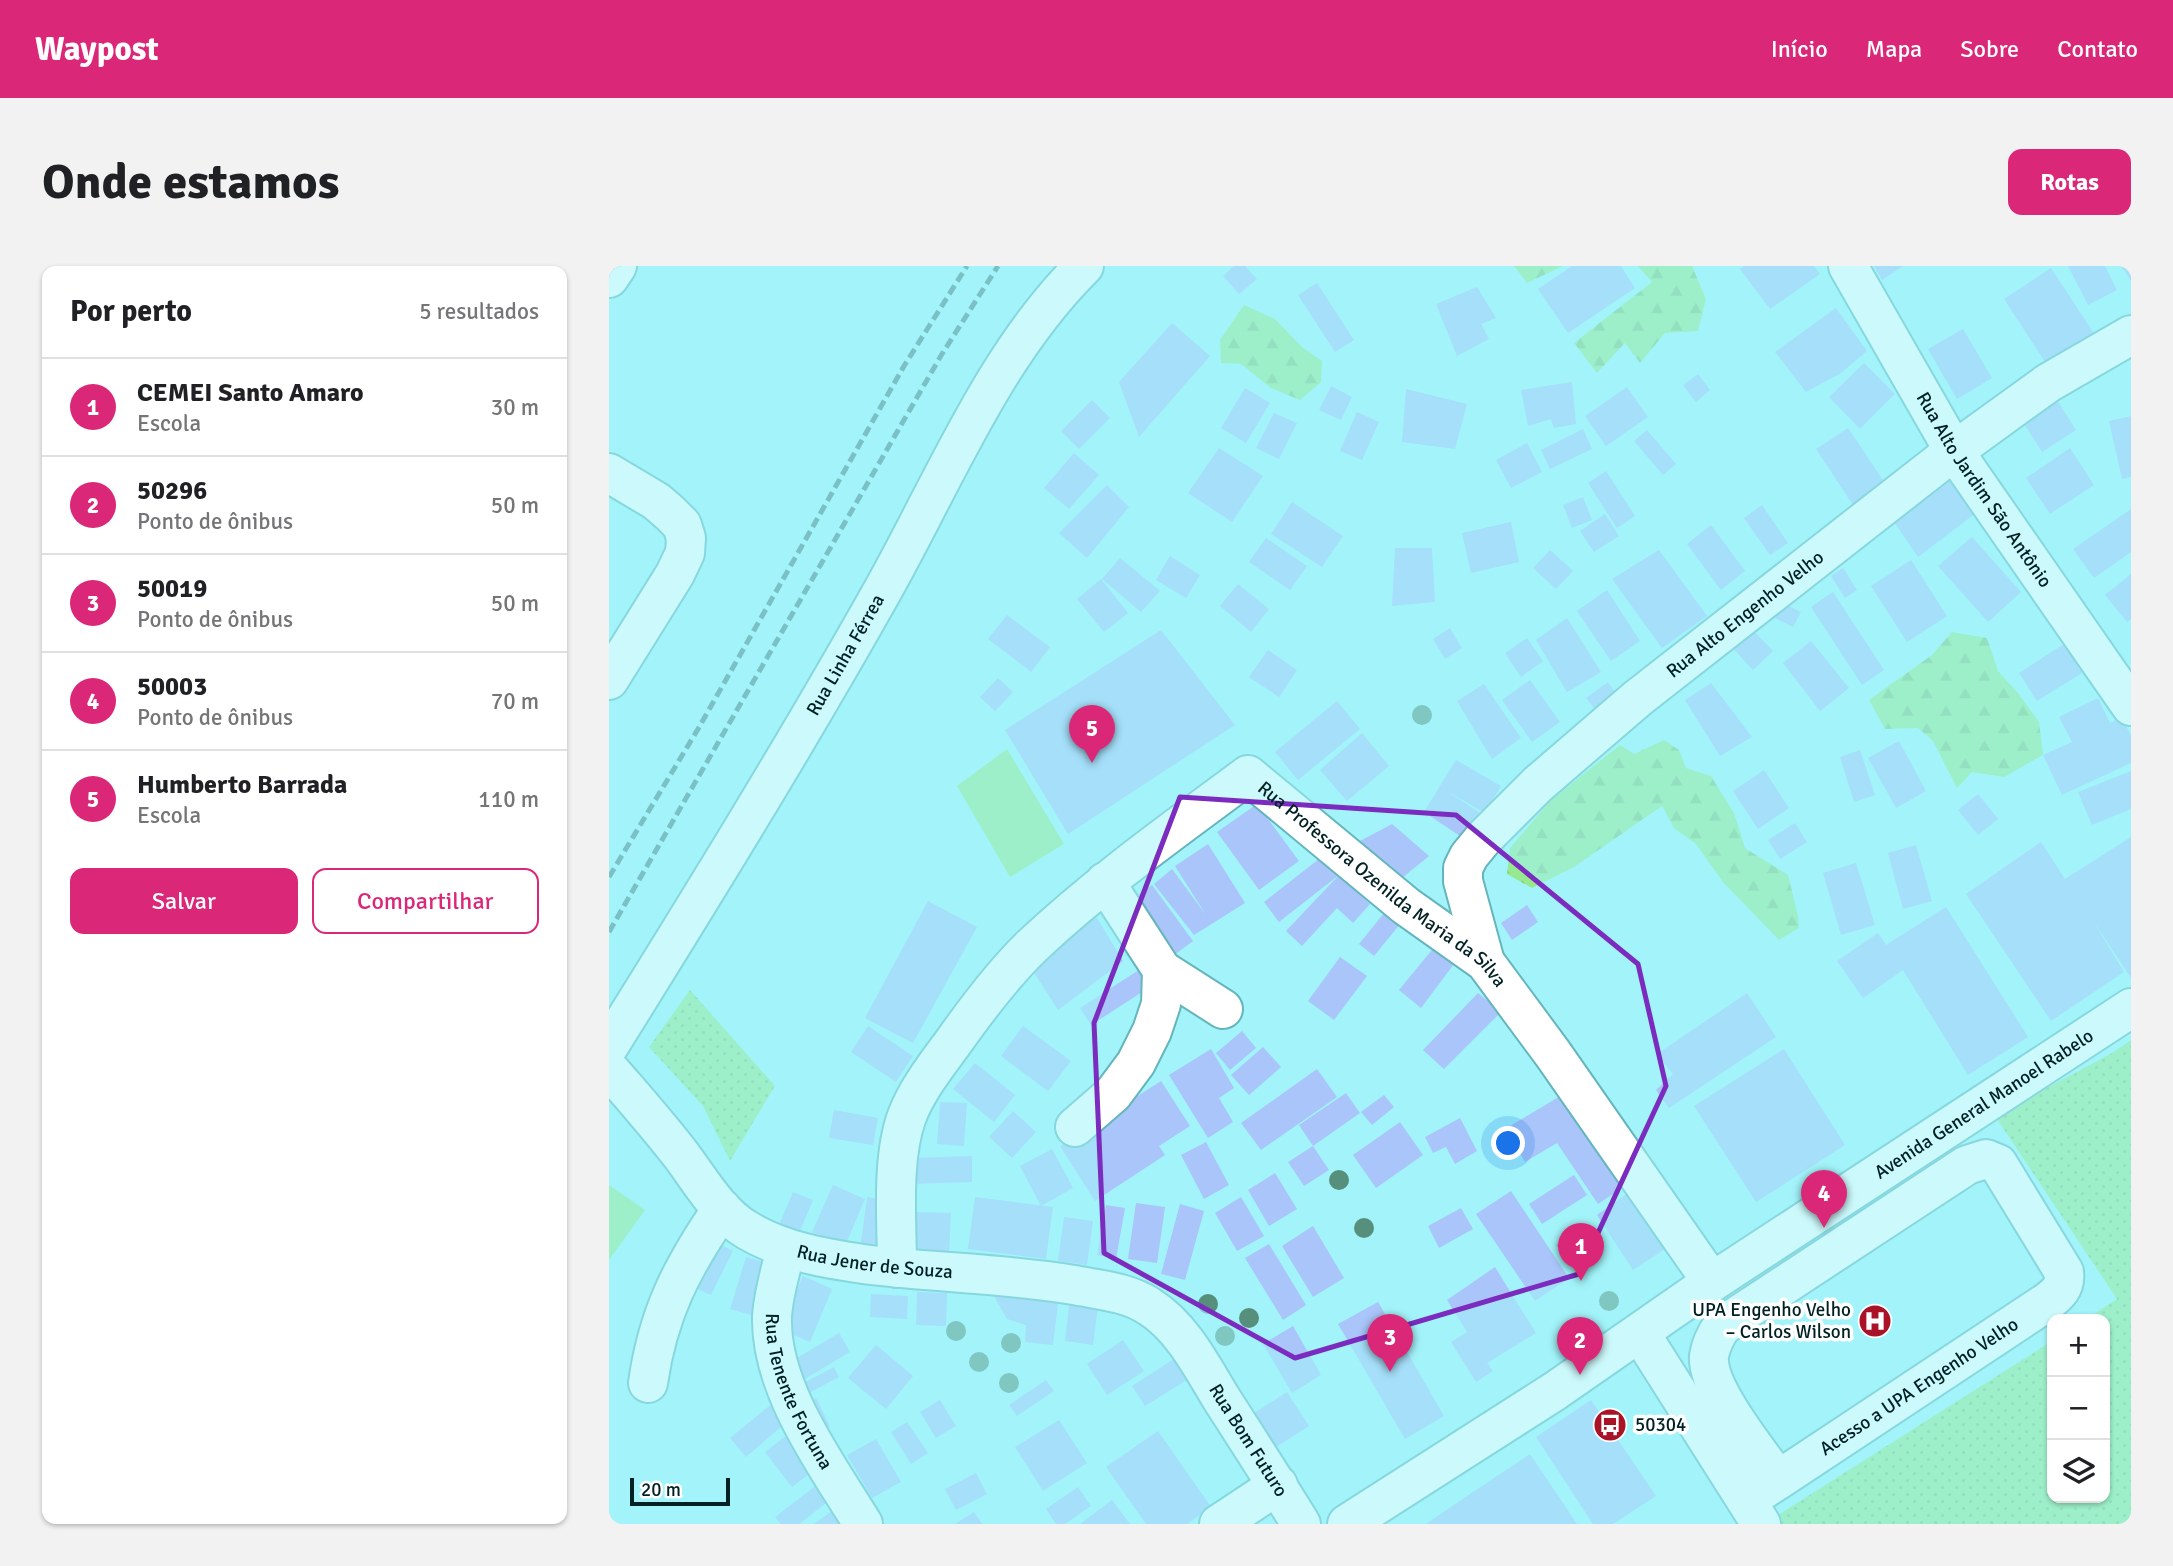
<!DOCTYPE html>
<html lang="pt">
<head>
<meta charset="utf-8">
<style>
	:root { --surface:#fff; --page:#f2f2f2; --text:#202124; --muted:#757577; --line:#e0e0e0; --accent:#db2777 }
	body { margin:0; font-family:Signika,sans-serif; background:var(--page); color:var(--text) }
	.controls { position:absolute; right:21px; bottom:21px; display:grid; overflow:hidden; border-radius:14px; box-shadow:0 2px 5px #0004 }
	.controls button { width:63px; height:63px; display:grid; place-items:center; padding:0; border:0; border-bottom:2px solid var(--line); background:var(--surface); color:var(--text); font:35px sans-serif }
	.scale { position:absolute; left:21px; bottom:18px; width:100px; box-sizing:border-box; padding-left:7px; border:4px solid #002124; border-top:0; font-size:19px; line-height:24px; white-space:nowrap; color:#002124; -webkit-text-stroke:5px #fff; paint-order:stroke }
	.you { position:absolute; left:900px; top:878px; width:24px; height:24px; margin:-18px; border:5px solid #fff; border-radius:50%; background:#1a73e8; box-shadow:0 0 0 10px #1a73e833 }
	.badge { display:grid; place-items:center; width:46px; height:46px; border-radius:50%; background:var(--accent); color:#fff; font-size:23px; font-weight:700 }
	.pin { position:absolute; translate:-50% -58px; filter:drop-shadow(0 2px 4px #0008) }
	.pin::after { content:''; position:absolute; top:37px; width:24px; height:21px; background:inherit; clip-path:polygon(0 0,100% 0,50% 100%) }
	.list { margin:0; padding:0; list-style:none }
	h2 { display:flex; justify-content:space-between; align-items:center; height:91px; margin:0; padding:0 28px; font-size:30px }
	h2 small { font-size:23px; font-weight:400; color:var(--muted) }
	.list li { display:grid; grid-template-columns:46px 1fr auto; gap:21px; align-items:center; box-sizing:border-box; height:98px; padding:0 28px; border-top:2px solid var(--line) }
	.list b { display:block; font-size:26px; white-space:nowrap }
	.list p { margin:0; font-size:23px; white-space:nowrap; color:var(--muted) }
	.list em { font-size:23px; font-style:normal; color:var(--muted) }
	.actions { display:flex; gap:14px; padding:21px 28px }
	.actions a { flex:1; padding:16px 0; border:2px solid var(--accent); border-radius:14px; text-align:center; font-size:24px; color:var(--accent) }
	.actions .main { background:var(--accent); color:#fff }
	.icon { flex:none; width:38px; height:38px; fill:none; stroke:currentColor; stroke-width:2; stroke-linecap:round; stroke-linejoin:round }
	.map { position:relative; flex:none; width:1522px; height:1258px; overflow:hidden; border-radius:14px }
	header { display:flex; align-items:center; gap:42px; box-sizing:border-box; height:98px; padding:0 35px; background:var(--accent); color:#fff }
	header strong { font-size:33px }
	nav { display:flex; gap:38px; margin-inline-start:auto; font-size:24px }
	.intro { display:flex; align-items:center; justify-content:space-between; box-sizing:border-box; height:168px; padding:0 42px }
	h1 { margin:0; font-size:49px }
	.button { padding:18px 32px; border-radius:14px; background:var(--accent); color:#fff; font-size:24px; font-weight:700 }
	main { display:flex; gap:42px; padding:0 42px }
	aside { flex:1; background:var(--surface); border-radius:14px; box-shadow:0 2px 5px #0004 }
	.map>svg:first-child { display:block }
</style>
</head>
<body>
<header>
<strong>Waypost</strong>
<nav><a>Início</a><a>Mapa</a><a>Sobre</a><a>Contato</a></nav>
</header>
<div class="intro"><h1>Onde estamos</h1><a class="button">Rotas</a></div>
<main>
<aside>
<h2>Por perto<small>5 resultados</small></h2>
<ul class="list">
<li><span class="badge">1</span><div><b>CEMEI Santo Amaro</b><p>Escola</p></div><em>30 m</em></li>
<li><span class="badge">2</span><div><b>50296</b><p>Ponto de ônibus</p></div><em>50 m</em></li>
<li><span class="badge">3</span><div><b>50019</b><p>Ponto de ônibus</p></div><em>50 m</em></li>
<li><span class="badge">4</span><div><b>50003</b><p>Ponto de ônibus</p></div><em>70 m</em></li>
<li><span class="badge">5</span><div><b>Humberto Barrada</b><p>Escola</p></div><em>110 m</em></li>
</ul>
<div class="actions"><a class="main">Salvar</a><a>Compartilhar</a></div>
</aside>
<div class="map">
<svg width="1522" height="1258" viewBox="0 0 1522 1258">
	<defs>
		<pattern id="green-dots" width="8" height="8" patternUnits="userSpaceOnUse" patternTransform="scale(1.75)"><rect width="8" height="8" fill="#96e98f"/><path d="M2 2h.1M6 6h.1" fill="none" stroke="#80c87b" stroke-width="1.8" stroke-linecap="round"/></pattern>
		<pattern id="forest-firs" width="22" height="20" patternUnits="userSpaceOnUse" patternTransform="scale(1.75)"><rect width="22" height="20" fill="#96e98f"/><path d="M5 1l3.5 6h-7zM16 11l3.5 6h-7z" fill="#80c87b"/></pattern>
	</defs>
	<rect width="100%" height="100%" fill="#a3f4fa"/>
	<g fill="url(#green-dots)">
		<polygon points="81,724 166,820 121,895 94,840 40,781"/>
		<polygon points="1522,774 1522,1258 1159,1258 1158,1256 1443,1075 1443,1232 1496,1232 1496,1053 1477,1053 1508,1033 1386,850 1503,787"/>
	</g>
	<g fill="url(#forest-firs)">
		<polygon points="905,0 954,0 918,17"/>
		<polygon points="1029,0 1083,0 1097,33 1089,65 1056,67 1031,97 1016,77 988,107 965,77 1043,16"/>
		<polygon points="635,39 666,53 693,81 713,95 712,116 691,134 662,122 632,98 612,97 611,74"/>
		<polygon points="1343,366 1378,372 1389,405 1409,427 1430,456 1434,489 1395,511 1363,506 1348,522 1324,475 1309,462 1276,463 1260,434 1323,389"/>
		<polygon points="1055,474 1070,484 1077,502 1102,510 1125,547 1136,582 1179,609 1189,650 1190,662 1170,674 1114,616 1087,578 1065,562 1053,540 965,601 923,622 898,608 901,582 942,534 1011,479 1025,488"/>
	</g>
	<g fill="#96e98f">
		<polygon points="398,483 455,578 401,611 348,520"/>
		<polygon points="0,919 36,944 0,994"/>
	</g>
	<g fill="#a9c5f9">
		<polygon points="625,0 636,0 648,13 630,28 614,10"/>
		<polygon points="963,0 1012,0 1026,22 959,67 929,23"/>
		<polygon points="1135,0 1205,0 1211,8 1161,43 1131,3"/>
		<polygon points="1265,0 1294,0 1273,14"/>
		<polygon points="1459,0 1496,0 1508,24 1479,39"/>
		<polygon points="1512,0 1522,0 1522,15"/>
		<polygon points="1442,2 1486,69 1438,99 1395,33"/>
		<polygon points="708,17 745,74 726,86 689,29"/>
		<polygon points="868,21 887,52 872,58 880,73 848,90 827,38"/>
		<polygon points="1227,42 1258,85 1232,107 1197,126 1166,86"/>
		<polygon points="563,57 601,90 530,171 510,116"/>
		<polygon points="1354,63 1383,112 1348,133 1319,83"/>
		<polygon points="1255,97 1286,128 1251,163 1220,131"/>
		<polygon points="1089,108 1101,124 1087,136 1074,119"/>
		<polygon points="963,116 967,158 945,162 942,153 919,160 912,124"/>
		<polygon points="722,120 743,131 732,154 710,144"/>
		<polygon points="1018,121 1039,151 997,180 976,150"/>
		<polygon points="636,122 661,137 637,177 612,162"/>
		<polygon points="797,123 858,138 846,183 793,176"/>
		<polygon points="1446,131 1467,164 1433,186 1412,153"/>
		<polygon points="483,134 501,152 470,183 452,165"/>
		<polygon points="748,146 770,156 753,194 731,185"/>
		<polygon points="665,147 688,157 670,193 647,182"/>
		<polygon points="1522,150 1522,211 1513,213 1500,155"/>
		<polygon points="1239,162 1280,223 1248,245 1207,183"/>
		<polygon points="974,163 983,183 941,203 932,184"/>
		<polygon points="1038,164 1067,198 1054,209 1025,175"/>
		<polygon points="918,177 933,206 902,222 887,194"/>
		<polygon points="610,182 654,210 623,256 579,227"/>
		<polygon points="1461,182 1485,219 1441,248 1417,212"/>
		<polygon points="465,187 490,209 460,243 435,222"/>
		<polygon points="997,205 1026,250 1008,262 979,217"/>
		<polygon points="1343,206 1372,243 1309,291 1283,253"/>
		<polygon points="498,219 520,241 478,292 450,267"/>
		<polygon points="974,231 983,254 963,262 954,239"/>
		<polygon points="683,236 734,270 713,301 662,268"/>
		<polygon points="1153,239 1179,277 1161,289 1135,252"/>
		<polygon points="1522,243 1522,286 1485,312 1464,283"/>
		<polygon points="996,248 1010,270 985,286 971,265"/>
		<polygon points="902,256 910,296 862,307 853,267"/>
		<polygon points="1102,259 1136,305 1112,324 1078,278"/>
		<polygon points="1363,271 1412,326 1379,356 1329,300"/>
		<polygon points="657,272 698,300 681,324 640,296"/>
		<polygon points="786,282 823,282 826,336 783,340"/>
		<polygon points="941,284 964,305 947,323 924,302"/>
		<polygon points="1050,284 1098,350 1053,382 1003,313"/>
		<polygon points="561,290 591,309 577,332 547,314"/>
		<polygon points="511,292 551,325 532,346 493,313"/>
		<polygon points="1302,294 1338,350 1298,376 1262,320"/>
		<polygon points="1234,302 1248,324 1236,332 1222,310"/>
		<polygon points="1522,308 1522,353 1518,356 1496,329"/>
		<polygon points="492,313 519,347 495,366 468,333"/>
		<polygon points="629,318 660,343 642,366 611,340"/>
		<polygon points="998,324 1031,375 1002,395 968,345"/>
		<polygon points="1224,326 1275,404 1253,419 1202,341"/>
		<polygon points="1174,337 1192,346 1184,361 1166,352"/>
		<polygon points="398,349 441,381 422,406 379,373"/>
		<polygon points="958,352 992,406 958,426 927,374"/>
		<polygon points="1139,359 1164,385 1144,404 1119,377"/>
		<polygon points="841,362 853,382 836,393 824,373"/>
		<polygon points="552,364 626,459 459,568 396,464"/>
		<polygon points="918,372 934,395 912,411 896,387"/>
		<polygon points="1202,375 1240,422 1211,445 1174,397"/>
		<polygon points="1455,378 1473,407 1428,435 1410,407"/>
		<polygon points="659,384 688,404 670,431 640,411"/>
		<polygon points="389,412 404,426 386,445 371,431"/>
		<polygon points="921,414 951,456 923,476 893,434"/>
		<polygon points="999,416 1012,435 991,450 977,432"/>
		<polygon points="1102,417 1143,471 1111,490 1076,434"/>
		<polygon points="875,418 912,472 883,493 848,435"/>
		<polygon points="1489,432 1501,457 1513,451 1522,470 1522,497 1453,529 1434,489 1463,476 1450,451"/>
		<polygon points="728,435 751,463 689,514 666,486"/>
		<polygon points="753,467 780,500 738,535 711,504"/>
		<polygon points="1290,475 1317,525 1287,542 1259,492"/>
		<polygon points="1251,484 1266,529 1245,536 1231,491"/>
		<polygon points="847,494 892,520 876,547 838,525 877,551 860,576 815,546"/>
		<polygon points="1155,504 1180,542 1149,563 1124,525"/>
		<polygon points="1522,505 1522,543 1483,559 1469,526"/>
		<polygon points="1369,528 1389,553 1369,569 1349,544"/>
		<polygon points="648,538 690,595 650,624 608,566"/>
		<polygon points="1186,557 1198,576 1171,593 1159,574"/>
		<polygon points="783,558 820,590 788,616 751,575"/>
		<polygon points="1522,571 1522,712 1483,653 1515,706 1442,755 1357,628 1432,576 1456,613"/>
		<polygon points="599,578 636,637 585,669 545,618 563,603 597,649 566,600"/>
		<polygon points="1307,579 1323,635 1294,643 1279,587"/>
		<polygon points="715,589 730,609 761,638 744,657 728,642 693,680 677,665 730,609 670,656 655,636"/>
		<polygon points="1247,597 1266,659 1232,669 1214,607"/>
		<polygon points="543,619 584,675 561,692 520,635"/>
		<polygon points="319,635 368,661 304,777 256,752"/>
		<polygon points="918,639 929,656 903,674 892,657"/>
		<polygon points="1337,641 1419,771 1359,809 1294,704 1254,732 1228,695 1269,667 1277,679"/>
		<polygon points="776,646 791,658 765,690 750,678"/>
		<polygon points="488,652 514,695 449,744 417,694"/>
		<polygon points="827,679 845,698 812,742 790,724"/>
		<polygon points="731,691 758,710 725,754 699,735"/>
		<polygon points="533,702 544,719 482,759 471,742"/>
		<polygon points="869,727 892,746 835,803 814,784"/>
		<polygon points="1138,727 1167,771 1060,842 1047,824 1064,808 1048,788"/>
		<polygon points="259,760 304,790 287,816 242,786"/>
		<polygon points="414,760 462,795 439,825 392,790"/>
		<polygon points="633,765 647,782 621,804 607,787"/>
		<polygon points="654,781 672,801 640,829 622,809"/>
		<polygon points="602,783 625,822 610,832 624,856 599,872 560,809"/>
		<polygon points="1175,783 1236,879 1147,936 1085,840"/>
		<polygon points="366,797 406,829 385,856 344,823"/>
		<polygon points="708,803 728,831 652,884 632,857"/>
		<polygon points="552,815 581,860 550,880 556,889 486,935 451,880"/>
		<polygon points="737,827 751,847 704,880 690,859"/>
		<polygon points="775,829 785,841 763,859 752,846"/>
		<polygon points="953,829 1013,922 989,938 948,877 916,896 896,863"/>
		<polygon points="331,836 358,837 355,880 328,878"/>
		<polygon points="225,844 269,852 264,879 220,872"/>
		<polygon points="404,845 427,866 403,892 380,871"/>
		<polygon points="851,852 868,885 846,898 837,881 824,887 816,871"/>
		<polygon points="791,856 814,889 767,922 744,889"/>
		<polygon points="597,876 620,919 595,933 572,889"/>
		<polygon points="704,880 720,904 695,920 679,896"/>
		<polygon points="443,883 464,922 432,940 411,900"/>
		<polygon points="363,890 363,916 301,918 300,892"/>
		<polygon points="666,907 688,943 660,960 639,924"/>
		<polygon points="965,909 978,929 933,958 920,938"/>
		<polygon points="224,919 256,933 236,980 203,966"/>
		<polygon points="902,925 960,1012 926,1035 867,948"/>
		<polygon points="184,926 204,934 190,967 170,959"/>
		<polygon points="1019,927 1056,983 1024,1004 988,949"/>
		<polygon points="258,931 278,934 271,979 252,977"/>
		<polygon points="366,931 444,941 437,993 359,983"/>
		<polygon points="632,931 655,970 628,985 606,947"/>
		<polygon points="527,937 556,941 548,997 519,993"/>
		<polygon points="571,938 595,945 576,1014 552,1008"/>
		<polygon points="497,939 516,942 507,993 488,989"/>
		<polygon points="852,942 864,963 830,982 819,960"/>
		<polygon points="306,946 342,947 340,987 304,986"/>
		<polygon points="455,951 484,955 478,999 449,995"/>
		<polygon points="704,960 735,1012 704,1031 673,980"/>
		<polygon points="967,964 988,993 969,1008 947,979"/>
		<polygon points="104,975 124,985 102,1029 82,1020"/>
		<polygon points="660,978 697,1039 674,1054 636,992"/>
		<polygon points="137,991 162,998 146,1050 121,1043"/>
		<polygon points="886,1001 927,1067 878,1097 884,1105 867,1116 842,1076 858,1066 838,1034"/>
		<polygon points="194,1010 223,1023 201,1076 171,1063"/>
		<polygon points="382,1025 450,1030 444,1079 416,1076 417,1059 398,1053"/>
		<polygon points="308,1026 338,1027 337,1060 307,1059"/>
		<polygon points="262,1028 299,1030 298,1053 261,1051"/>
		<polygon points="461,1030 490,1033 484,1079 456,1075"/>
		<polygon points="769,1036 835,1150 796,1173 729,1058"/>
		<polygon points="684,1060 712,1109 683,1127 654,1078"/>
		<polygon points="230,1067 241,1086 194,1114 183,1095"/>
		<polygon points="514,1074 535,1105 498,1129 478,1098"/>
		<polygon points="267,1079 304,1110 277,1143 239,1112"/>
		<polygon points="568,1091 581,1112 536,1140 523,1120"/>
		<polygon points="225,1101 230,1111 194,1130 189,1120"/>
		<polygon points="437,1114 445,1125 408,1150 400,1139"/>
		<polygon points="678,1126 700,1160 661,1185 639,1151"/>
		<polygon points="207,1132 221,1160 210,1166 196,1138"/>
		<polygon points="331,1134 347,1160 327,1172 311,1146"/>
		<polygon points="982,1134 1047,1230 1004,1258 984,1258 927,1171"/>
		<polygon points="165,1136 180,1154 137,1191 121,1172"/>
		<polygon points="450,1154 478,1197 434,1225 406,1181"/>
		<polygon points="298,1156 319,1187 302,1198 282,1166"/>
		<polygon points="549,1165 602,1241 578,1258 537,1258 497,1201"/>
		<polygon points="178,1169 205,1204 183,1221 156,1186"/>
		<polygon points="267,1173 292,1216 263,1232 238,1189"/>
		<polygon points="921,1188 968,1258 817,1258 849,1236"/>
		<polygon points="367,1207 378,1228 347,1244 336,1223"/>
		<polygon points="209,1218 221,1234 190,1258 172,1258 166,1251"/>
		<polygon points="469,1221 482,1240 456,1258 447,1258 437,1243"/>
		<polygon points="503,1234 521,1258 471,1258"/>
		<polygon points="223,1245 233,1258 205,1258"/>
		<polygon points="365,1246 373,1258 346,1258"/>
	</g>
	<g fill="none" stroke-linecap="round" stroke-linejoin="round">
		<defs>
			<g id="minor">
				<path id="s1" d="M1239 0 1345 185 1522 440"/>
				<polyline points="0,12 8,0"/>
				<polyline points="0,207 47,235 61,247 73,259 77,272 76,287 66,308 0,414"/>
				<path id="s2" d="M876 696 854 615V602L860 590 874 573 929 518 1029 432 1345 185 1439 117 1522 69"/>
				<polyline points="553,704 614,743"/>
				<path id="s3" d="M0 780C94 629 188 477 275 322 336 213 385 89 475 0"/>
				<path id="s4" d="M0 803C24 831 49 859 72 889 91 914 109 947 138 964 173 985 214 992 254 998 324 1007 395 1007 465 1019 491 1024 519 1026 541 1041 573 1061 593 1101 612 1132 639 1174 666 1216 692 1258"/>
				<polyline points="466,861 504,828 527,797 543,765 552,738 553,704 496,616"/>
				<path id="s5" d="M177 982C172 1004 164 1029 163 1051 161 1123 218 1199 254 1258"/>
				<path id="s6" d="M288 1002C288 956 282 893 298 850 308 824 326 801 343 778 367 744 393 709 423 680 490 617 565 564 639 509L797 640 876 696 944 788 1103 1016"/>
				<path d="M39 1117C49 1047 73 1001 113 943"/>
				<path id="s7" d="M1138 1234 1169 1214 1438 1036C1449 1028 1457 1021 1455 1006L1389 898 1377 893 1358 899 1113 1060C1106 1070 1102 1078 1100 1090 1097 1123 1150 1186 1169 1214"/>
				<polyline points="610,1258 669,1219"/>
			</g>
			<g id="major">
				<polyline points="1031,1067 1152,1258"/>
				<path id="s8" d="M738 1258 946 1125 1103 1016 1522 742"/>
			</g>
		</defs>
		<use href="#minor" stroke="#65b5bc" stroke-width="42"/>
		<use href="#major" stroke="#65b5bc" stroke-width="42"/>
		<use href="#minor" stroke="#fff" stroke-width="38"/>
		<use href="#major" stroke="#fff" stroke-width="38"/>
		<g stroke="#4a8186" stroke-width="5" stroke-dasharray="10 5" stroke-linecap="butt">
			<polyline points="0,611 89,463 295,100 358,0"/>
			<polyline points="0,666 333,88 389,0"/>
		</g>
	</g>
	<g fill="#578f7d">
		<circle cx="813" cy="449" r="10"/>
		<circle cx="730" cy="914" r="10"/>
		<circle cx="755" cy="962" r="10"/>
		<circle cx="1000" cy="1035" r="10"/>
		<circle cx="599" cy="1038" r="10"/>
		<circle cx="640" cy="1052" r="10"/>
		<circle cx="347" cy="1065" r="10"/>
		<circle cx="616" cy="1070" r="10"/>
		<circle cx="402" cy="1077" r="10"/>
		<circle cx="370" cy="1096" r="10"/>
		<circle cx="400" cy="1117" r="10"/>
	</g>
	<path d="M0 0H1522V1258H0ZM571 531 847 549 1029 698 1057 820 970 1008 686 1092 495 987 485 757Z" fill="#a3f4fa" fill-opacity=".55" fill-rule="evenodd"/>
	<path fill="none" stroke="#7b2cbf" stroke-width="5" stroke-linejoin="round" d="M571 531 847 549 1029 698 1057 820 970 1008 686 1092 495 987 485 757Z"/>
	<defs>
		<symbol id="hospital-disc" viewBox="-11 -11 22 22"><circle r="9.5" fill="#a91227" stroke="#fff"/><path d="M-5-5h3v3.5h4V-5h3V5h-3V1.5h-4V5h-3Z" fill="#fff"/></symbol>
		<symbol id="bus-disc" viewBox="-11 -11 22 22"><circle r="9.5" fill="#a91227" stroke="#fff"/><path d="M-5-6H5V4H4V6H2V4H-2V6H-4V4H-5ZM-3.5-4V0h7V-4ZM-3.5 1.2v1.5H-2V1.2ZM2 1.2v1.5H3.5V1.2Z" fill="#fff"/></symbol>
	</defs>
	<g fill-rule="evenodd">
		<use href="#hospital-disc" x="1247" y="1036" width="38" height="38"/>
		<use href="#bus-disc" x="982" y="1140" width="38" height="38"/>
	</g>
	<g text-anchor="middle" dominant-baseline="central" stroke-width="7" stroke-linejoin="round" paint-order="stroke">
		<g font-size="19" fill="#002124" stroke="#fff">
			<text stroke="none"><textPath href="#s1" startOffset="262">Rua Alto Jardim São Antônio</textPath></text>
			<text stroke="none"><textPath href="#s2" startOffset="478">Rua Alto Engenho Velho</textPath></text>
			<text stroke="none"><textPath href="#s3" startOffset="457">Rua Linha Férrea</textPath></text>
			<text stroke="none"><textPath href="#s6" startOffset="814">Rua Professora Ozenilda Maria da Silva</textPath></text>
			<text stroke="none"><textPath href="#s8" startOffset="763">Avenida General Manoel Rabelo</textPath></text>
			<text stroke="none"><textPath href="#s4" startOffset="346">Rua Jener de Souza</textPath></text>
			<text stroke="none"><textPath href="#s7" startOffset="206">Acesso a UPA Engenho Velho</textPath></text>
			<text stroke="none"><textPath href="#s5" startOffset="150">Rua Tenente Fortuna</textPath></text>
			<text stroke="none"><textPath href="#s4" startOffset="793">Rua Bom Futuro</textPath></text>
		</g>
		<g font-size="19" fill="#002124" stroke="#fff" text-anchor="end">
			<text x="1242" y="1044">UPA Engenho Velho<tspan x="1242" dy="22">– Carlos Wilson</tspan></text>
			<text x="1026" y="1159" text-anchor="start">50304</text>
		</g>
	</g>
</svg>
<div class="controls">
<button>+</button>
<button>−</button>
<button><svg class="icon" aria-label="layers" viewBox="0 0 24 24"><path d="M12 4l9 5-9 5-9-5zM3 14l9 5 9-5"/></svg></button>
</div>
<div class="scale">20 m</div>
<div class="you"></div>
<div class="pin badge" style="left:972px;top:1015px">1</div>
<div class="pin badge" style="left:971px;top:1109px">2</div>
<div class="pin badge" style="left:781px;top:1106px">3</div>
<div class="pin badge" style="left:1215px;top:962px">4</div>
<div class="pin badge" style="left:483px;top:497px">5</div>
</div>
</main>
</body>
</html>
